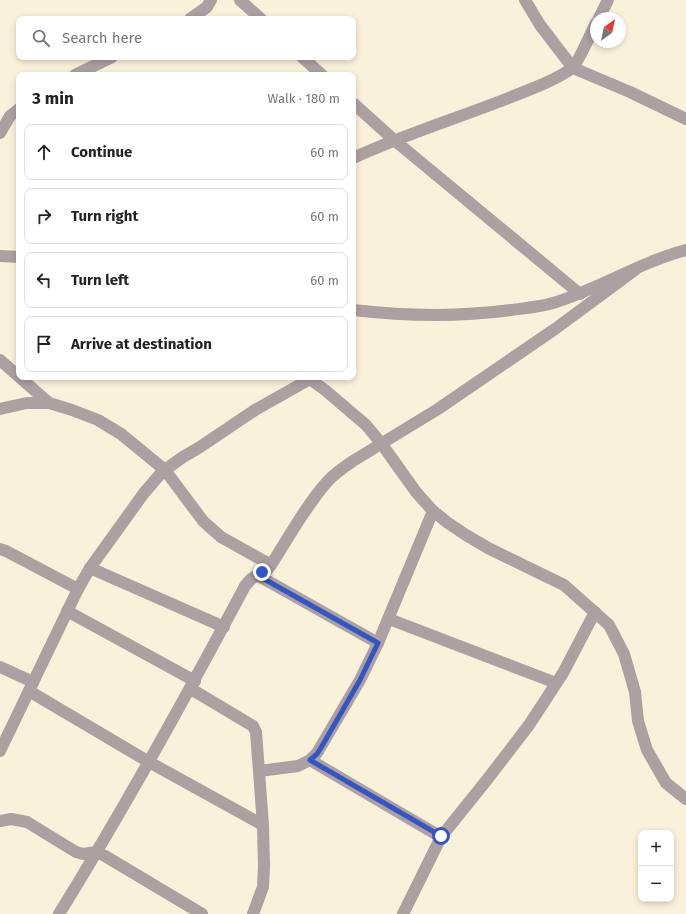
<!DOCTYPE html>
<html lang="en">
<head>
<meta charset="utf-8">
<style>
	:root { --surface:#fff; --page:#f6f6f6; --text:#222; --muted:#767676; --line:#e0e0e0 }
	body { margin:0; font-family:"Fira Sans",sans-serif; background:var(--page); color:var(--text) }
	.controls { position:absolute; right:12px; bottom:12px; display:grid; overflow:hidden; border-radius:8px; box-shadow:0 2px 6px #0003 }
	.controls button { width:36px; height:36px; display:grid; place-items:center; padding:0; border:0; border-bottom:1px solid var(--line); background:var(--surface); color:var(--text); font:20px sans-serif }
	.compass { position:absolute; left:590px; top:12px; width:36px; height:36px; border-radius:50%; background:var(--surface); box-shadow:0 2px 6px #0003; rotate:33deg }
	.stop { position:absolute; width:12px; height:12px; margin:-9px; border:3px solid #3355c6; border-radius:50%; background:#fff }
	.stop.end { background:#3355c6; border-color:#fff; box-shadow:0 1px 4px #0008 }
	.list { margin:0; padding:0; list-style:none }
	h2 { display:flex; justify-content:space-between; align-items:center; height:52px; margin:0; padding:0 16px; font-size:17px }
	h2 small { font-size:13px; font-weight:400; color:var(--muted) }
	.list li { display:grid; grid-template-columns:26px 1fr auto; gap:12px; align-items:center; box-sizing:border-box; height:56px; margin:0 8px 8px; padding:0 8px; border:1px solid var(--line); border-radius:8px }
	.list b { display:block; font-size:15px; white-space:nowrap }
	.list em { font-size:13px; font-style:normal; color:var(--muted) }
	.icon { flex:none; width:22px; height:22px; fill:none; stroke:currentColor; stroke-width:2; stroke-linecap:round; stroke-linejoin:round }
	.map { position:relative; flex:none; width:686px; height:914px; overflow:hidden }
	.search { position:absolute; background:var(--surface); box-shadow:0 2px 6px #0003; left:16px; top:16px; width:340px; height:44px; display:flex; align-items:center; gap:10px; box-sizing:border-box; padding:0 14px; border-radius:8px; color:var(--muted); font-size:15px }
	.panel { position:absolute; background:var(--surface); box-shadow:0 2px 6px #0003; left:16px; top:72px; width:340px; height:308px; border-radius:8px }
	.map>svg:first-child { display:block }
</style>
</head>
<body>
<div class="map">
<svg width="686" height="914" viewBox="0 0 686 914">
	<rect width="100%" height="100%" fill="#f9f1da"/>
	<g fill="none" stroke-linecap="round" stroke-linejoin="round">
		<g stroke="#aca0a1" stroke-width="12">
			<polyline points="240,0 261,19"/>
			<polyline points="525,0 540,25 573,68 630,92 686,119"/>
			<polyline points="599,18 608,0"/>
			<polyline points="190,19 207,7 211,0"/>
			<polyline points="302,57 322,75"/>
			<polyline points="75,75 112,57"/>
			<polyline points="353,103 394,140 580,294"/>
			<polyline points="0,133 10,116 19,109"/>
			<path d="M353 158C403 135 455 119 506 99 526 91 555 81 572 68 577 65 592 31 596 23"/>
			<polyline points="0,256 19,257"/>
			<path d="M353 310C405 316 459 317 511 310 525 308 540 307 553 303 599 289 640 262 686 250"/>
			<polyline points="0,360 49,403"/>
			<polyline points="307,377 325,390 366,425 381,443 416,492 433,511 448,523 466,535 488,548 564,585 609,625 624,654 635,692 638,721 647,750 666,783 686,799"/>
			<polyline points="0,409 27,403 49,403 72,410 98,420 121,434 165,470 203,521 221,537 271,565"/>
			<polyline points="0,549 6,551 78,589"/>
			<polyline points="90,568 224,627"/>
			<polyline points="257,575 378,643"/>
			<polyline points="67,611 195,681"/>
			<polyline points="389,619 556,683"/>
			<polyline points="0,667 33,682"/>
			<polyline points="191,689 253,726 256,732 263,825 264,867 263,887 253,914"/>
			<polyline points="29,691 149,762 263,825"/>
			<polyline points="0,751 78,589 90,568 144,493 162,472 183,457 200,447 255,410 310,379"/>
			<polyline points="310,760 441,837"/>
			<polyline points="259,771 298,766 310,760 317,753 360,680 378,643 433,511"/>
			<polyline points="0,821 11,819 27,822 76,852 83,854 97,852 105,856 202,914"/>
			<path d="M59 914C125 807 186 697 245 586L251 579 268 569 271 565C289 537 305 507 327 482 334 474 344 467 353 461L438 409 555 329 635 270"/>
			<polyline points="403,914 441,837 486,781 529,725 563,673 595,612"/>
		</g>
	</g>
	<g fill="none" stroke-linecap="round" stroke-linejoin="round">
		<polyline stroke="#3355c6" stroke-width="5" points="262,572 257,575 378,643 360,680 322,746 317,754 310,760 441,836"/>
	</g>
</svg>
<div class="controls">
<button>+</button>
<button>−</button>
</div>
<svg class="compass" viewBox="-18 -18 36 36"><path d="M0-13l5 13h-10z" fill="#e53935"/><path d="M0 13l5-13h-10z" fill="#767676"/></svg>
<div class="stop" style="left:441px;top:836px"></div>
<div class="stop end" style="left:262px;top:572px"></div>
<div class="search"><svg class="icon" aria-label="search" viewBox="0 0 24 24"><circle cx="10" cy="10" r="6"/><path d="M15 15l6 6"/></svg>Search here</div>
<section class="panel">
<h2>3 min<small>Walk · 180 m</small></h2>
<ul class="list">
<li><svg class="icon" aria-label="ahead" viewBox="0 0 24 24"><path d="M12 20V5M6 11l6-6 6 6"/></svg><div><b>Continue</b></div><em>60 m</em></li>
<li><svg class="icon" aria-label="right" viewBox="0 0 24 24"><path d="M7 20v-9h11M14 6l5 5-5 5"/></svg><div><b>Turn right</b></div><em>60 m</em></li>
<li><svg class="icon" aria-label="left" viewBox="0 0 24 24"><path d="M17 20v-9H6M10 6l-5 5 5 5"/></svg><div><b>Turn left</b></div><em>60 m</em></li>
<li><svg class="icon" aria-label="arrive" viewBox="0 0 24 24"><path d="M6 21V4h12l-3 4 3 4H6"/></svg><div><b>Arrive at destination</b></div></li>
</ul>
</section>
</div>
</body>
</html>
